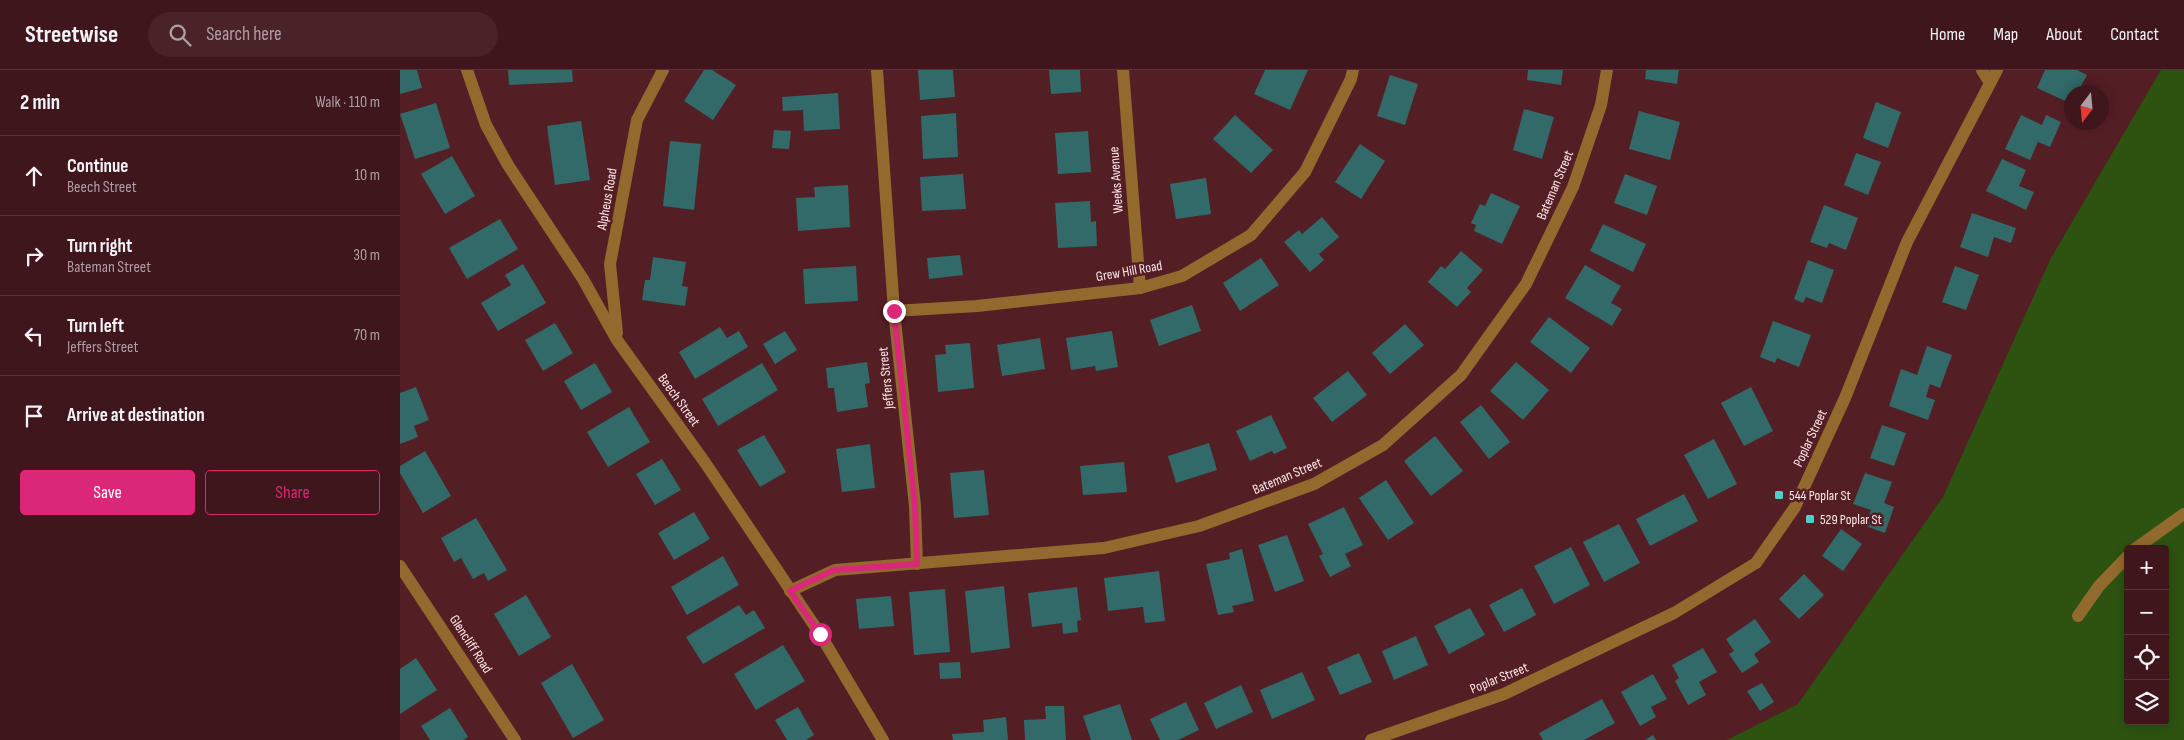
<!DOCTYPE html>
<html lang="en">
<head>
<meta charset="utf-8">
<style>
	:root { --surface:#3f161c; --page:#4a2329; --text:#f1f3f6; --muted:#ad9fa3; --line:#58353b; --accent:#db2777 }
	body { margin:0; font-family:"Sofia Sans Condensed",sans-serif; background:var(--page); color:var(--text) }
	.controls { position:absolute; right:15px; bottom:15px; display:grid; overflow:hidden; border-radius:5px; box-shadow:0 2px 12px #0003 }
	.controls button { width:45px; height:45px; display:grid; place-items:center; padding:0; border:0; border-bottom:1px solid var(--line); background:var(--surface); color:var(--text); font:25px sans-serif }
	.compass { position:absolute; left:1664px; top:15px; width:45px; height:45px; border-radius:50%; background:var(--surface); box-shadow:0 2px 12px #0003; rotate:196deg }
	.stop { position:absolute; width:15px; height:15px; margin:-11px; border:4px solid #db2777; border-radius:50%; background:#fff }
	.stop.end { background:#db2777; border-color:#fff; box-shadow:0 1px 5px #0008 }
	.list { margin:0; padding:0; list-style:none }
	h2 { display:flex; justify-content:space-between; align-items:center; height:65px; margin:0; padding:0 20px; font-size:21px }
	h2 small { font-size:16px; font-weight:400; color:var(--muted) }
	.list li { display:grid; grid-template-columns:32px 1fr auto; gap:15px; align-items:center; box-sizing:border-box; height:80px; padding:0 20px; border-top:1px solid var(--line) }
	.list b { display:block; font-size:19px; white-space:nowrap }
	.list p { margin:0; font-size:16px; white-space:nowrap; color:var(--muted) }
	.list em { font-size:16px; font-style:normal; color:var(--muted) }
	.actions { display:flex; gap:10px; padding:15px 20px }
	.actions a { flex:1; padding:11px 0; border:1px solid var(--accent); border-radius:5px; text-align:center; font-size:18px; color:var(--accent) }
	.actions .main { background:var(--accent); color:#fff }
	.icon { flex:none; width:28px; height:28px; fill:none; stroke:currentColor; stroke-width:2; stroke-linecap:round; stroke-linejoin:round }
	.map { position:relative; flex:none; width:1784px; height:670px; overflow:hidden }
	header { display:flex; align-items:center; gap:30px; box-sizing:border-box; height:70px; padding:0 25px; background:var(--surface); border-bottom:1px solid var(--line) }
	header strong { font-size:24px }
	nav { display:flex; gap:28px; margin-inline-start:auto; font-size:18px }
	.search { width:350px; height:45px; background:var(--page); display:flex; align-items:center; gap:12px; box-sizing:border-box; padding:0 18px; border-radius:28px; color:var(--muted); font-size:19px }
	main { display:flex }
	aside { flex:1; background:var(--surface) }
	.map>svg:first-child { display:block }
</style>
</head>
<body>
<header>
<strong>Streetwise</strong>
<div class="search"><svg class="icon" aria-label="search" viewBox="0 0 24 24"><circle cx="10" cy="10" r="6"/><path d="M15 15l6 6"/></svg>Search here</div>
<nav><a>Home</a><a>Map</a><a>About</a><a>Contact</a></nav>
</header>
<main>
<aside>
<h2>2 min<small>Walk · 110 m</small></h2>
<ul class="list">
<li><svg class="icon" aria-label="ahead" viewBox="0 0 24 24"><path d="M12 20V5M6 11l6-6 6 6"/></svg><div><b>Continue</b><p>Beech Street</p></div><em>10 m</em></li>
<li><svg class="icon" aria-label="right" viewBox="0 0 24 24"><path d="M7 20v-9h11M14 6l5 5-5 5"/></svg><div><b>Turn right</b><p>Bateman Street</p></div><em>30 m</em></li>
<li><svg class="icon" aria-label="left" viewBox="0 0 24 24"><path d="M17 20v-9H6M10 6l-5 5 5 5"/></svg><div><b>Turn left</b><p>Jeffers Street</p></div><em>70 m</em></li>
<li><svg class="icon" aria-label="arrive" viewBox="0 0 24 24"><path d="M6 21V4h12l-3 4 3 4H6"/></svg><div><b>Arrive at destination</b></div></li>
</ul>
<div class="actions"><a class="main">Save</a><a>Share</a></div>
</aside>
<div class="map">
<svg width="1784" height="670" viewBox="0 0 1784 670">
	<rect width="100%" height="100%" fill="#541e25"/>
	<path fill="#2d5311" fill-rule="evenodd" d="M1761 0H1784V670H1327L1398 634 1543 427 1651 188ZM1728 479H1765V651H1728Z"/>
	<g fill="#316a69">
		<polygon points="0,0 17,0 22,18 0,24"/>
		<polygon points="108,0 172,0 173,12 109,15"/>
		<polygon points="304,0 312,0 336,15 313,50 284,31"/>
		<polygon points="518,0 553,0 555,27 520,30"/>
		<polygon points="649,0 680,0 681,22 651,24"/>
		<polygon points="865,0 908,0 890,40 854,24"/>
		<polygon points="1128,0 1163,0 1161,15 1127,10"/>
		<polygon points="1246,0 1279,0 1277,14 1245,9"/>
		<polygon points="1645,0 1677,0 1687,5 1678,22 1672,22 1672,34 1637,18"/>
		<polygon points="990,5 1018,14 1005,55 977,46"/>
		<polygon points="438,23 440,59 404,61 403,40 383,41 382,27"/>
		<polygon points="1476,32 1501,42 1488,78 1463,68"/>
		<polygon points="36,33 50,78 15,89 0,44"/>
		<polygon points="1124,39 1154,47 1142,89 1113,80"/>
		<polygon points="1239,41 1280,52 1270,90 1229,79"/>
		<polygon points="556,43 558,87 523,89 521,46"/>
		<polygon points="835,45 873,80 851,103 813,69"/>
		<polygon points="1621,45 1642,55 1646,45 1661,52 1650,77 1638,72 1630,90 1605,79"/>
		<polygon points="181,51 190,110 155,115 147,56"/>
		<polygon points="374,60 391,61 389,79 372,78"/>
		<polygon points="688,61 691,102 658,104 655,63"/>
		<polygon points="270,71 301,74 294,140 263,136"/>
		<polygon points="960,74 985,91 961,129 935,112"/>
		<polygon points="1456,83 1481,92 1468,125 1444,115"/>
		<polygon points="52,86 75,126 45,144 21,104"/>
		<polygon points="1602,89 1626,100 1619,116 1634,122 1626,140 1586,121"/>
		<polygon points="563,104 566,139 522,141 520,107"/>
		<polygon points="1225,104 1257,116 1247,145 1214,133"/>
		<polygon points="806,108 811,144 776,149 770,114"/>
		<polygon points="448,115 450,157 398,161 396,128 415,127 414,117"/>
		<polygon points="1091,123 1120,136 1102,174 1074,161 1076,155 1071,153 1080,134 1085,136"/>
		<polygon points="690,131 691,152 696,151 697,176 658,178 655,133"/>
		<polygon points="1424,135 1458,148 1446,180 1429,173 1427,178 1410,172"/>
		<polygon points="1572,143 1616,158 1611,173 1594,167 1588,187 1560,177"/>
		<polygon points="922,147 939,167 919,184 924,190 910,202 884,172 899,160 902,164"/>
		<polygon points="100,149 118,179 67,209 49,178"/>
		<polygon points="1203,154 1246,174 1233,202 1190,181"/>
		<polygon points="1061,181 1083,200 1067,218 1071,222 1057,237 1028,212 1041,196 1045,199"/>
		<polygon points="560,185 563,205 529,209 527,188"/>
		<polygon points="253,187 286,192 282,216 288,217 285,236 242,230 245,210 250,210"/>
		<polygon points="861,188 879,215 840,241 823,213"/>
		<polygon points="1408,190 1434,200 1422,233 1406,227 1403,233 1394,229"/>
		<polygon points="123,194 146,233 98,261 81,233 111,215 105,205"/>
		<polygon points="1185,195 1221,216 1211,233 1222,239 1212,256 1165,228"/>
		<polygon points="456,196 458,231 405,234 403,199"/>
		<polygon points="1555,196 1579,205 1566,240 1542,232"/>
		<polygon points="792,235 801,261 759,276 750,250"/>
		<polygon points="1149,247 1190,278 1171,303 1130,272"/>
		<polygon points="1373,251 1411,265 1399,297 1377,288 1375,293 1360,287"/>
		<polygon points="155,253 173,283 143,301 125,270"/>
		<polygon points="1005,254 1024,275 990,304 972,283"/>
		<polygon points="320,257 327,268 339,261 348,277 295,309 279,282"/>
		<polygon points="385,261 397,280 375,294 363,274"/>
		<polygon points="712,261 718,297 696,301 695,296 671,300 666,268"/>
		<polygon points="640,268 645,299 602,306 597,275"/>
		<polygon points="570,273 574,318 538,322 535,285 546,284 545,275"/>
		<polygon points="1527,276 1552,285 1540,318 1530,314 1526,327 1535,330 1528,350 1489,336 1501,299 1517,305"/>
		<polygon points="467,292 470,313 465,314 468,337 437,342 434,318 428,318 426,298"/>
		<polygon points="1116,292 1149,320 1123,350 1090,321"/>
		<polygon points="195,293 212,322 181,340 164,311"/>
		<polygon points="362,293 378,320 318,356 302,329"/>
		<polygon points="948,301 967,325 932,352 913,328"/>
		<polygon points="16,317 29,350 14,356 18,367 0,374 0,323"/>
		<polygon points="1351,317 1373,361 1344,376 1321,333"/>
		<polygon points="1081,335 1110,372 1089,389 1060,352"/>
		<polygon points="229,337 250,372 208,397 187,362"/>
		<polygon points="871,345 887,378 874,384 872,381 850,391 836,361"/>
		<polygon points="1482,355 1506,363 1494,396 1470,388"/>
		<polygon points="364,365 386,402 360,417 337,380"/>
		<polygon points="1035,366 1063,401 1031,426 1004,391"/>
		<polygon points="1314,369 1337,414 1308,429 1284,385"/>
		<polygon points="809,373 817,400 776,413 768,386"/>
		<polygon points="470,374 475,418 442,422 436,379"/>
		<polygon points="25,381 51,426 23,443 0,403 0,396"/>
		<polygon points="262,389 281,420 255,435 236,404"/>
		<polygon points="724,392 727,422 683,425 680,396"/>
		<polygon points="584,400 589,445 554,448 550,403"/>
		<polygon points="1465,403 1492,412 1484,433 1494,437 1485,463 1465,456 1471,440 1453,434"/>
		<polygon points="986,410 1014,453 988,470 959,428"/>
		<polygon points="1284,424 1298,451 1250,476 1236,449"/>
		<polygon points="944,437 963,475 945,484 951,496 930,507 919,486 923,484 908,454"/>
		<polygon points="294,442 310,469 274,490 258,463"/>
		<polygon points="76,448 107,500 88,511 84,503 73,509 61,488 54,492 41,468"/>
		<polygon points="1219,454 1240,493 1204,512 1183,472"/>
		<polygon points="1441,459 1462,474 1443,501 1422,486"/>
		<polygon points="887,465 904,511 875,522 858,475"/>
		<polygon points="1171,477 1190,515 1154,534 1134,496"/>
		<polygon points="842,479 854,531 832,536 834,542 818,545 806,494 830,489 829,483"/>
		<polygon points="323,486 339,515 287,545 271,517"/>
		<polygon points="759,501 765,551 745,553 743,537 708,541 704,508"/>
		<polygon points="1404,504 1424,525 1399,549 1379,529"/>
		<polygon points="604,516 610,578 571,583 565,521"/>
		<polygon points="677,517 681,550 677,551 678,562 663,564 662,553 632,557 628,523"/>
		<polygon points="1122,518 1136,545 1104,562 1089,535"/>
		<polygon points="545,519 550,582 514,585 509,522"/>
		<polygon points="126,525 151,567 119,586 94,544"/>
		<polygon points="491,526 494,556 459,559 456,529"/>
		<polygon points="339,535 346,545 354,540 365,558 303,594 286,567"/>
		<polygon points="1070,538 1085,565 1049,584 1034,556"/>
		<polygon points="1355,549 1371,572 1354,584 1359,592 1342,603 1329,584 1334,581 1326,569"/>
		<polygon points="1016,566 1028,595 994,610 982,581"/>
		<polygon points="383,575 405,611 356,640 334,604"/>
		<polygon points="1303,578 1317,602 1299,612 1306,625 1288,635 1275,611 1279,608 1272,595"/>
		<polygon points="959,583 972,612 940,625 927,597"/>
		<polygon points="16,588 37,620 0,644 0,599"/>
		<polygon points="560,592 561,608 540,609 539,593"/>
		<polygon points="172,594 204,650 173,668 141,613"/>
		<polygon points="902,602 915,630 872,649 860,620"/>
		<polygon points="1253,604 1267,629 1251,637 1256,647 1240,656 1221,622"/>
		<polygon points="1362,613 1374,632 1360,641 1347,621"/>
		<polygon points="841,615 853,642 816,659 804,633"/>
		<polygon points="1202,629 1215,653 1184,670 1143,670 1139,663"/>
		<polygon points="786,632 799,660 778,670 760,670 750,649"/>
		<polygon points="720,634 732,670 691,670 683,646"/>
		<polygon points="645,636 664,636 666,670 625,670 624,650 646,649"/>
		<polygon points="398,637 414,665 406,670 387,670 375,650"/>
		<polygon points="50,638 68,667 63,670 30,670 21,656"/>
		<polygon points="606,647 608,670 553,670 552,664 584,662 583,650"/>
		<polygon points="1253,665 1256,670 1245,670"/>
	</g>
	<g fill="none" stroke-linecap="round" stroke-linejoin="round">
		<g stroke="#936a2d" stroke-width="12">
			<polyline points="1735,479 1784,444"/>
			<polyline points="1678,546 1699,516 1728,486"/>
		</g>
		<g stroke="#936a2d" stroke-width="12">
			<polyline points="67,0 86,55 108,95 183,209 217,270 306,394 420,564 483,670"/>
			<polyline points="477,0 494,241 515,436 517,494"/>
			<polyline points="723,0 740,218"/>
			<polyline points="1582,0 1590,13"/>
			<polyline points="494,241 577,236 740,218 782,206 851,165 905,102 951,9 953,0"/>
			<polyline points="217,263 210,194 237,50 263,0"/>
			<polyline points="0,496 115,670"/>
			<polyline points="390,521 435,500 704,478 799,456 914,414 983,375 1061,305 1126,214 1173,117 1201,35 1207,0"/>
		</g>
		<polyline stroke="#936a2d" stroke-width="12" points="971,670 1104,624 1274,543 1356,493 1395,437 1445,328 1507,172 1597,0"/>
	</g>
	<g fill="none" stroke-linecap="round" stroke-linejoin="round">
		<polyline stroke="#db2777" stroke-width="6" points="420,564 390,521 434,500 517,494 515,436 494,241"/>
	</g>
	<g fill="#52cdcc" stroke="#541e25" stroke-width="2">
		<rect x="1374" y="420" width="10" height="10" rx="2.5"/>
		<rect x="1405" y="444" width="10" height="10" rx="2.5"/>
	</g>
	<g text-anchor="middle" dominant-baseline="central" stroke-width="5" stroke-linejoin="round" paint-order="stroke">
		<g font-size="14" fill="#fee8e9" stroke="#541e25">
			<text transform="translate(716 110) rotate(-94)">Weeks Avenue</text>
			<text transform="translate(1155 115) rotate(-67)">Bateman Street</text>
			<text transform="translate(207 129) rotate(-80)">Alpheus Road</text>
			<text transform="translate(729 201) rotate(-10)">Grew Hill Road</text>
			<text transform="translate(486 308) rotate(-96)">Jeffers Street</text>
			<text transform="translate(279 330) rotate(54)">Beech Street</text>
			<text transform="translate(1410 368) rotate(-65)">Poplar Street</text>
			<text transform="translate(887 406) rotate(-23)">Bateman Street</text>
			<text transform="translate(71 574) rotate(57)">Glencliff Road</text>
			<text transform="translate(1099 608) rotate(-22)">Poplar Street</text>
		</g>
		<g font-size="14" fill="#fee8e9" stroke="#541e25" text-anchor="start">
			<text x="1389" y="425">544 Poplar St</text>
			<text x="1420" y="449">529 Poplar St</text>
		</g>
	</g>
</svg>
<div class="controls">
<button>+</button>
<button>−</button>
<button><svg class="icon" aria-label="locate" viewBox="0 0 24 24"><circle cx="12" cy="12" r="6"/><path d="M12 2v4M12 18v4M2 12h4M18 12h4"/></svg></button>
<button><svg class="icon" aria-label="layers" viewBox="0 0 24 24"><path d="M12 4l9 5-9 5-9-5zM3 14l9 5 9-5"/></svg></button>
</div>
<svg class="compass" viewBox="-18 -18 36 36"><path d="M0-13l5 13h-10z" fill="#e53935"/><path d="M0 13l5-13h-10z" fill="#ad9fa3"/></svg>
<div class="stop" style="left:420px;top:564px"></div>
<div class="stop end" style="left:494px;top:241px"></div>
</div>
</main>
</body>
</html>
